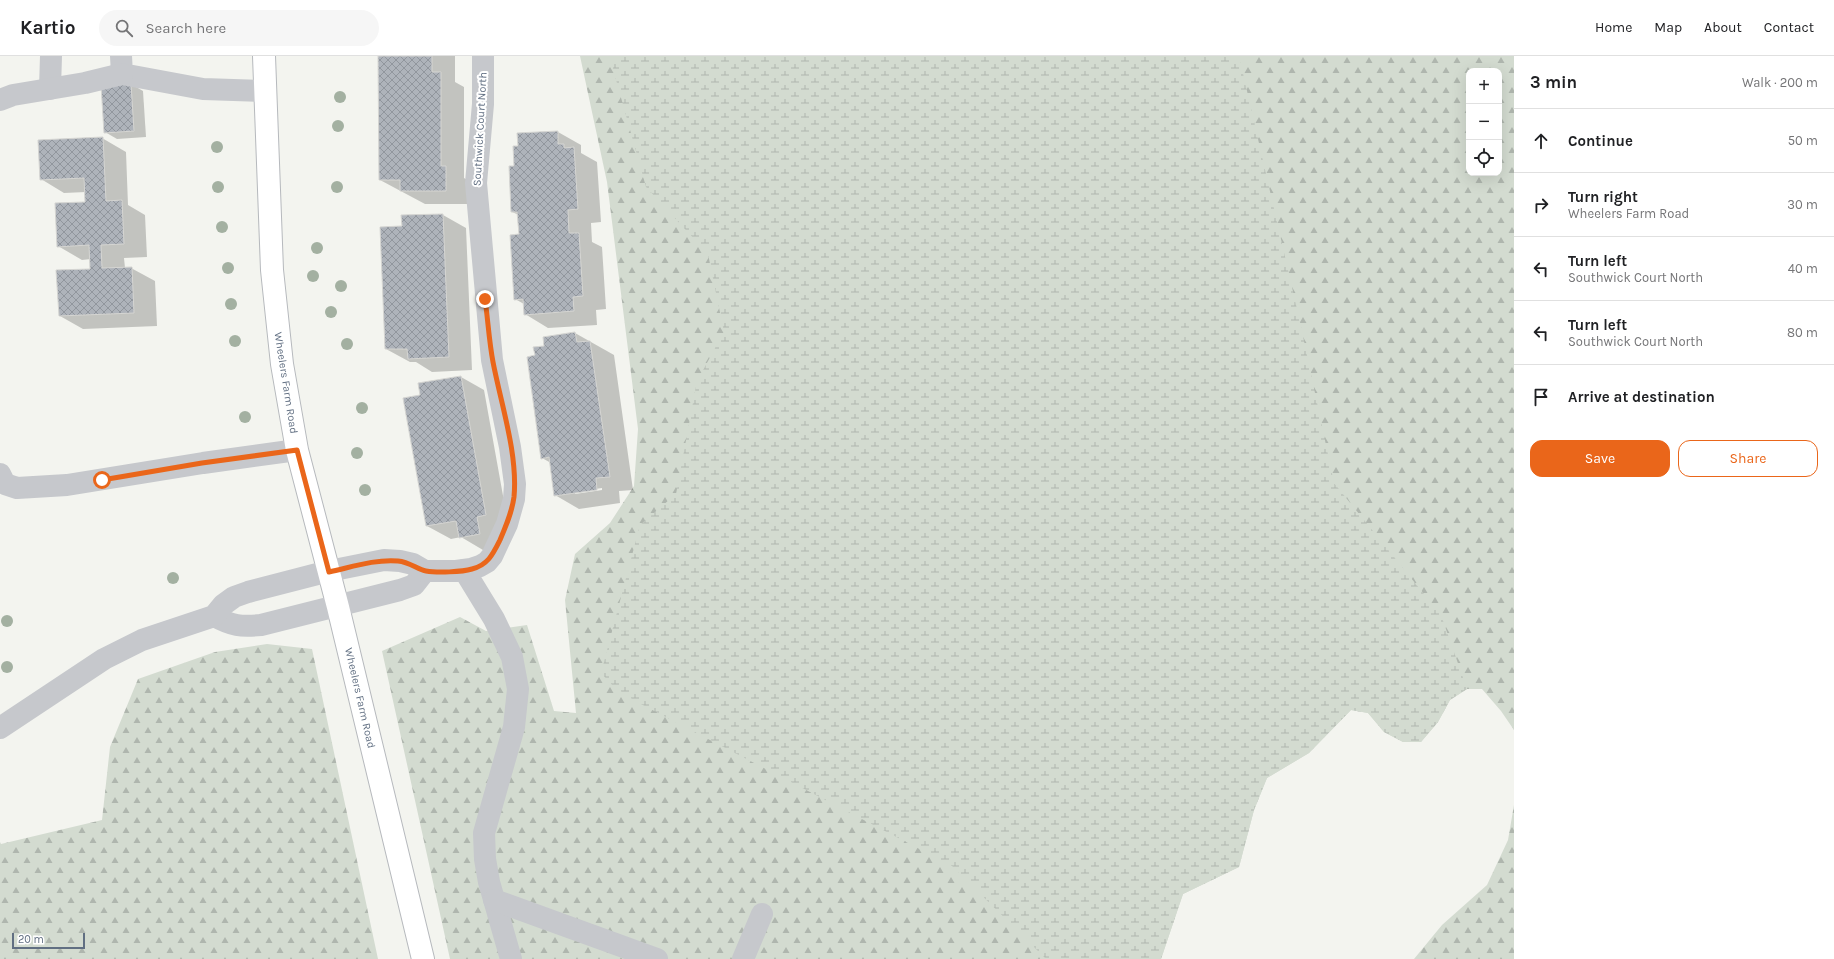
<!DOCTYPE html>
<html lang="en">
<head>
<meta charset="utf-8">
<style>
	:root { --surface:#fff; --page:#f6f6f6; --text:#202124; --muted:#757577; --line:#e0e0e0; --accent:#ea661a }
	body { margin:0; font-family:Karla,sans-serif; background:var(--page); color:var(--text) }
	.controls { position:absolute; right:12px; top:12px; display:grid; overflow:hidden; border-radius:8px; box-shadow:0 4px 16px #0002 }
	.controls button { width:36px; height:36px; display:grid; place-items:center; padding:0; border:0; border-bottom:1px solid var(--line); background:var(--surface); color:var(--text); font:20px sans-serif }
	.scale { position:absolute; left:12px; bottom:10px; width:73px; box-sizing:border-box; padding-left:4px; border:2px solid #616f82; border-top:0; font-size:11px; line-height:14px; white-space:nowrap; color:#616f82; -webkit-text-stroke:3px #fff; paint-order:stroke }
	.stop { position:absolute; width:12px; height:12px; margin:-9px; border:3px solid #ea661a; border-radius:50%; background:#fff }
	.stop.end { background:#ea661a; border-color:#fff; box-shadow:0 1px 4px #0008 }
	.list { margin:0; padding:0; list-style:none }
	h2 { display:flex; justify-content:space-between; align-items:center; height:52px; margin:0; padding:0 16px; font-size:17px }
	h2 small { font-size:13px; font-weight:400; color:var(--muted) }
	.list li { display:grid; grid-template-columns:26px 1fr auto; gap:12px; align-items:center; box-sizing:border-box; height:64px; padding:0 16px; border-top:1px solid var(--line) }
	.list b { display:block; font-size:15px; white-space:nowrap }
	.list p { margin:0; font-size:13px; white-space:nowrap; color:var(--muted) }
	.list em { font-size:13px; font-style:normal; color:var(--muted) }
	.actions { display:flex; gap:8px; padding:12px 16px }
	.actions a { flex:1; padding:9px 0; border:1px solid var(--accent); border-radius:12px; text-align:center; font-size:14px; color:var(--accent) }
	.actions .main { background:var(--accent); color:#fff }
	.icon { flex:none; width:22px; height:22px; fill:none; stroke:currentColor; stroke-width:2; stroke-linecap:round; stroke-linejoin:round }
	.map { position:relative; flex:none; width:1514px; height:903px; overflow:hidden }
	header { display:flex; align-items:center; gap:24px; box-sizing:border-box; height:56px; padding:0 20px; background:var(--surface); border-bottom:1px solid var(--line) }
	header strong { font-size:19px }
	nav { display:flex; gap:22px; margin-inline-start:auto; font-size:14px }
	.search { width:280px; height:36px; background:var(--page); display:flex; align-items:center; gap:10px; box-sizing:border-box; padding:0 14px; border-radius:22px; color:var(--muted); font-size:15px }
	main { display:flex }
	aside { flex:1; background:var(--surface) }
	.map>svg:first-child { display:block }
</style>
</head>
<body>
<header>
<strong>Kartio</strong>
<div class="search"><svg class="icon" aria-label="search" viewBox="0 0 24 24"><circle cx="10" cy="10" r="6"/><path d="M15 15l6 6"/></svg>Search here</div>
<nav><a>Home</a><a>Map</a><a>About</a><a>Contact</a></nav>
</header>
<main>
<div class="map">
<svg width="1514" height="903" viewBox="0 0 1514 903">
	<defs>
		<pattern id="forest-firs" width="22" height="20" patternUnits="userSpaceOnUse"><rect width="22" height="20" fill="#d3dbd0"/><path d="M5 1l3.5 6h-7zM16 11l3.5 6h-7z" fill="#afb6ae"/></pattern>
		<pattern id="wetland-marsh" width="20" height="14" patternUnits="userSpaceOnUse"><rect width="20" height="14" fill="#d3dbd0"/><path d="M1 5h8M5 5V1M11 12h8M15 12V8" fill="none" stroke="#afb6ae"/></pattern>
		<pattern id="building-cross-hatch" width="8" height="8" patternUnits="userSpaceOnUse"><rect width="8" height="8" fill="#aeb3ba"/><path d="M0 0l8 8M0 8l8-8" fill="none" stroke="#91969d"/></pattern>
	</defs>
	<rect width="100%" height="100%" fill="#f3f4ef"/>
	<g fill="url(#forest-firs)" fill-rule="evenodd">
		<path d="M580 0H1514V674L1501 655 1482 633H1467L1450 644 1438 666 1421 686H1403L1384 676 1368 657 1351 654 1309 697 1267 722 1254 754 1239 811 1183 838 1161 903H450L382 595 460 561 486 575 527 569 554 655 576 657 565 544 575 498 610 467 634 430 638 373 607 126ZM1469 15H1499V117H1469Z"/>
		<polygon points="267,588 312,593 378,903 0,903 0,786 1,788 102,764 110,691 138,623 215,596"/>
		<polygon points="1514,749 1514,903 1414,903 1442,869 1487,829 1508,784"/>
	</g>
	<polygon fill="url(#wetland-marsh)" points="614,0 1239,0 1300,266 1334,427 1441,559 1467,633 1450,644 1438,666 1421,686 1403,686 1384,676 1368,657 1351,654 1309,697 1267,722 1254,754 1239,811 1183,838 1161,903 1046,903 952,810 635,645 613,630 601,617 640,469 676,438 697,325 724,276 708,198 646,131 613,13"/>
	<g fill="#0003" fill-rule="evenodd">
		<polygon points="379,0 455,0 455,26 464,31 464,122 469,125 469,148 425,148 380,124"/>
		<polygon points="131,28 143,35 146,81 117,83 105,76"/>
		<polygon points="558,76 581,89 581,97 597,106 601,166 591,167 592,186 602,191 606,253 596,254 597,269 548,272 525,258 524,248 515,243 520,179 519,159 512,156 515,111 519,91"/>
		<polygon points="102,82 126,96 128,149 145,159 147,201 124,202 125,212 131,212 155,225 157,270 83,273 60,260 91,214 91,203 82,204 58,190 86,147 86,136 64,137 41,123"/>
		<polygon points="443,159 466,172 472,314 432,316 416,306 410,306 386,293 403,171"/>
		<path d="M575 277 614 299 633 434 619 435 620 447 579 453 555 439 551 407 542 402 536 300 546 291 544 282ZM602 432V434L575 438V436Z"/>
		<polygon points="461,321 484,334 509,473 483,494 461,481 451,483 427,470 421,340"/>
	</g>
	<g fill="url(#building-cross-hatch)" stroke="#d5d5d2">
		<polygon points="378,0 432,0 432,16 441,16 441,110 446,110 446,135 400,135 400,124 379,124"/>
		<polygon points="131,27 134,75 104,77 101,29"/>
		<polygon points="558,75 558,88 564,88 564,92 574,91 578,153 568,154 569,177 579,177 583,240 573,241 574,255 524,259 523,243 514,244 510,179 519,178 517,156 511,156 509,110 514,110 513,90 518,90 517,77"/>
		<polygon points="103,81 106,145 122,144 124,188 101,189 102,212 132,211 134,257 59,260 56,214 90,213 89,189 57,191 55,147 85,146 84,122 40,124 38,84"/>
		<polygon points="443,158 449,301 408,303 407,293 385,293 380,171 402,170 401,159"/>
		<polygon points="575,276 577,286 590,285 610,421 596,422 597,434 554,440 549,401 541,403 527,301 535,299 533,291 544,290 543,281"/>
		<polygon points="461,320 486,459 477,461 480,478 459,482 456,465 426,470 403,342 420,339 418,327"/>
	</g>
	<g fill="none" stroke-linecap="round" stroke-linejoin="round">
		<defs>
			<polyline id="major" points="264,0 272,214 282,308 297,394 338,551 423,903"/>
		</defs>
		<use href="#major" stroke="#b6b9bd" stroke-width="24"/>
		<g stroke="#c6c8cc" stroke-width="22">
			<polyline points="121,0 122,18 203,33 264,35"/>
			<polyline points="50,33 51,0"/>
			<polyline points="0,44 13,39 85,27 122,18"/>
			<polyline points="0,418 5,428 17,432 67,429 203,407 297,394"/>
			<polyline points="464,514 494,563 512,601 518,633 514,671 484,777 485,803 489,826 511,903"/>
			<path d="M214 560C232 570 241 571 261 569L400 534 414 529 425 515"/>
			<polyline points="0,672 104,603 142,584 214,560 223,549 234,541 248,536 329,515 384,504 400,505 413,508 425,515 456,515 471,513 480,510 487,506 492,500 507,468 514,443 515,428 510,391 492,304 476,127 483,48 483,0"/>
			<polyline points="494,844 657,903"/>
			<polyline points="743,903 762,858"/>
		</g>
		<use href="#major" stroke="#fff" stroke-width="22"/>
	</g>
	<g fill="#a3b0a1">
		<circle cx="340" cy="41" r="6"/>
		<circle cx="338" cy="70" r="6"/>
		<circle cx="217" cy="91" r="6"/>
		<circle cx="218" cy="131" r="6"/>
		<circle cx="337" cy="131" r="6"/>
		<circle cx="222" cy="171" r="6"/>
		<circle cx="317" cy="192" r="6"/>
		<circle cx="228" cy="212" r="6"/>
		<circle cx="313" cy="220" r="6"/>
		<circle cx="341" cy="230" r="6"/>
		<circle cx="231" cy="248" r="6"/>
		<circle cx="331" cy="256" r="6"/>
		<circle cx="235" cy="285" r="6"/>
		<circle cx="347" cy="288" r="6"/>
		<circle cx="362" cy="352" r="6"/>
		<circle cx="245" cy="361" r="6"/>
		<circle cx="357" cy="397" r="6"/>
		<circle cx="365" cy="434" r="6"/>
		<circle cx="173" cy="522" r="6"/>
		<circle cx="7" cy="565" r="6"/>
		<circle cx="7" cy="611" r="6"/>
	</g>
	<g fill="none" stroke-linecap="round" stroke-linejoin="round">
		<path stroke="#ea661a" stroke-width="5" d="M102 424 202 407 297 394 329 516C352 511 375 503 398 505 410 506 418 514 426 515 437 517 462 516 472 513 488 509 493 498 500 484 506 470 512 456 514 441 518 398 501 348 493 306 489 285 488 264 485 243"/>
	</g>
	<g text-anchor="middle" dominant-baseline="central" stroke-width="4" stroke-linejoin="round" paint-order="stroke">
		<g font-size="11" fill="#616f82" stroke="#fff">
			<text transform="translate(480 73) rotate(-87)">Southwick Court North</text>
			<text transform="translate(286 327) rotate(81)">Wheelers Farm Road</text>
			<text transform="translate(360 642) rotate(77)">Wheelers Farm Road</text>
		</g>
	</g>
</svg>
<div class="controls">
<button>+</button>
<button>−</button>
<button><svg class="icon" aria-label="locate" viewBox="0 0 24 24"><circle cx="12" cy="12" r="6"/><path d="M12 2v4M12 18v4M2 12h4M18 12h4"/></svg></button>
</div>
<div class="scale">20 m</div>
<div class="stop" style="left:102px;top:424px"></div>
<div class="stop end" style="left:485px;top:243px"></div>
</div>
<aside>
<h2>3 min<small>Walk · 200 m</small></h2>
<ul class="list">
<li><svg class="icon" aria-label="ahead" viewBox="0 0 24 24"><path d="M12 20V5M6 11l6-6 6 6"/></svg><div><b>Continue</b></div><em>50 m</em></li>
<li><svg class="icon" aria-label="right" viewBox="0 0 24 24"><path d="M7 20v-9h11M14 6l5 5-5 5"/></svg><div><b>Turn right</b><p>Wheelers Farm Road</p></div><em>30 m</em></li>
<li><svg class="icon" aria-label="left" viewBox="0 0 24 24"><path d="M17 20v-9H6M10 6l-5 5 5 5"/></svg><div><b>Turn left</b><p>Southwick Court North</p></div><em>40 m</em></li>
<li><svg class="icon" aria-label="left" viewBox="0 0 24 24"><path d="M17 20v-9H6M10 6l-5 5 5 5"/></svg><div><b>Turn left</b><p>Southwick Court North</p></div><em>80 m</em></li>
<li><svg class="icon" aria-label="arrive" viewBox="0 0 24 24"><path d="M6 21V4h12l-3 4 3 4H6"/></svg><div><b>Arrive at destination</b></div></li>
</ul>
<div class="actions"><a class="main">Save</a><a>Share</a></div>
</aside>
</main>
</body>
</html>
